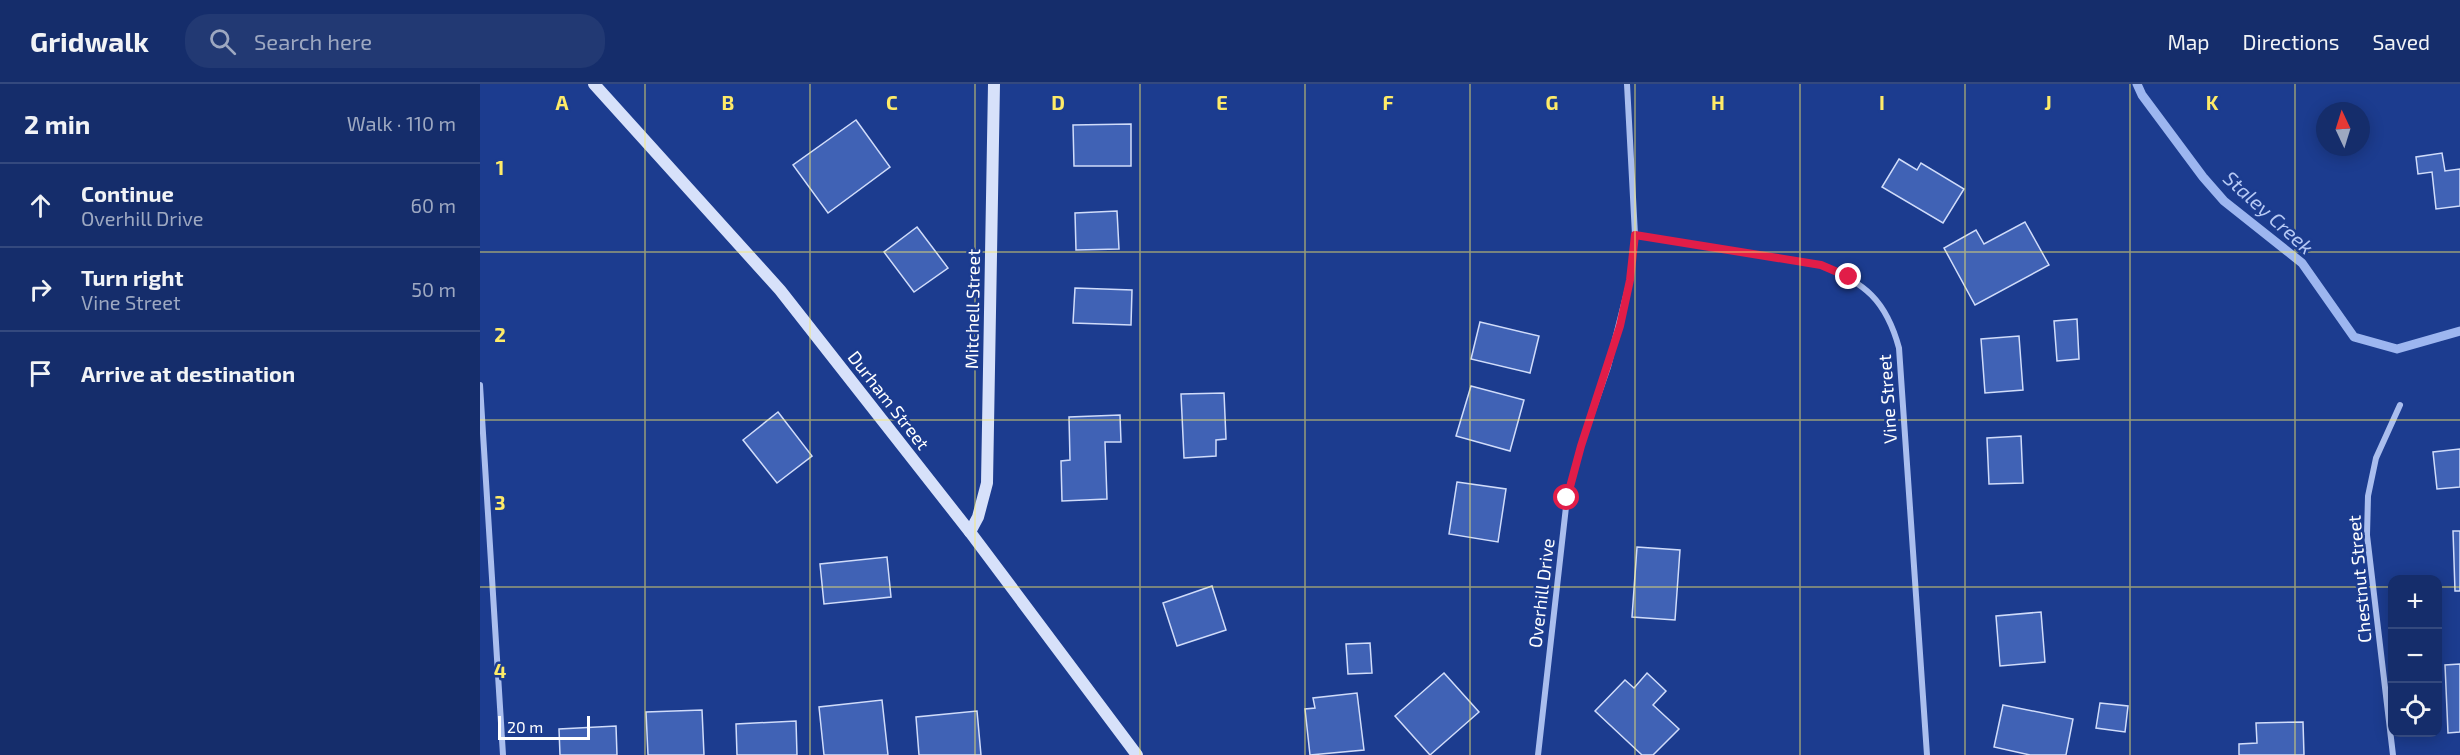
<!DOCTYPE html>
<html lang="en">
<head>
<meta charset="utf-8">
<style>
	:root { --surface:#152d6b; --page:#223973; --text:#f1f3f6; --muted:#9da8c1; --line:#34497e }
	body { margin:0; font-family:"Exo 2",sans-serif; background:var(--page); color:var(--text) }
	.controls { position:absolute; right:18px; bottom:18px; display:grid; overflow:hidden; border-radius:12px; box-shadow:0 3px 15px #0003 }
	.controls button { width:54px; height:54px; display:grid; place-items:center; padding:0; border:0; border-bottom:2px solid var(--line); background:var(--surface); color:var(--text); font:30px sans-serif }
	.compass { position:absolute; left:1836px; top:18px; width:54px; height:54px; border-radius:50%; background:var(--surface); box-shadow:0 3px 15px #0003; rotate:356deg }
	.scale { position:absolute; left:18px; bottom:15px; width:92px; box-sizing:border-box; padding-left:6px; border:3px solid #fff; border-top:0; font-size:16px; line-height:21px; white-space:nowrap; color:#fff; -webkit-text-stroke:4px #1c3c8f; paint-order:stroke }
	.stop { position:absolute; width:18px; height:18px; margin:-14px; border:4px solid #e11d48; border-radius:50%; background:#fff }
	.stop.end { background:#e11d48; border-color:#fff; box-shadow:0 2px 6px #0008 }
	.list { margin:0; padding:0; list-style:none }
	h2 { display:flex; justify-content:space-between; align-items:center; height:78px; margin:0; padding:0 24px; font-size:26px }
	h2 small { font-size:20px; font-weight:400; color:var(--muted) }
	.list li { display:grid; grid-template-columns:39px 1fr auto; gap:18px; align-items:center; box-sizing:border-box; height:84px; padding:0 24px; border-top:2px solid var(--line) }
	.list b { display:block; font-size:22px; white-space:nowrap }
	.list p { margin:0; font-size:20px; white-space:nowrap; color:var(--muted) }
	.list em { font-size:20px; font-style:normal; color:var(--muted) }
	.icon { flex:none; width:33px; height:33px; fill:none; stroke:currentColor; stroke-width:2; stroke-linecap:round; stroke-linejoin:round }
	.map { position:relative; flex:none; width:1980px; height:671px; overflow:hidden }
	header { display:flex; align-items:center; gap:36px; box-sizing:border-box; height:84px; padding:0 30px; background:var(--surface); border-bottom:2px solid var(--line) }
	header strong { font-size:28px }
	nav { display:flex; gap:33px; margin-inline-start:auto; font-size:21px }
	.search { width:420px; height:54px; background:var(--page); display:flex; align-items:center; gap:15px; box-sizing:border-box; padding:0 21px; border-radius:24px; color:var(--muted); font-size:22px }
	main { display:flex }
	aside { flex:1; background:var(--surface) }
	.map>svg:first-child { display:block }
</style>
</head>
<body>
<header>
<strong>Gridwalk</strong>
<div class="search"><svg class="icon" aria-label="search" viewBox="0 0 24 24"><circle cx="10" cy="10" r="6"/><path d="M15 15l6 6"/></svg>Search here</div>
<nav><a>Map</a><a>Directions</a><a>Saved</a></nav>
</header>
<main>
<aside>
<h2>2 min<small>Walk · 110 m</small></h2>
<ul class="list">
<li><svg class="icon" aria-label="ahead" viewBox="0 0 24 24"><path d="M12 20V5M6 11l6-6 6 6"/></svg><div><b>Continue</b><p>Overhill Drive</p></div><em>60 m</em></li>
<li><svg class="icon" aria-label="right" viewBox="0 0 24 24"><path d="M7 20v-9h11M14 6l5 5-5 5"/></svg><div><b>Turn right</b><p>Vine Street</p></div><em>50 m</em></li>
<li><svg class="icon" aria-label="arrive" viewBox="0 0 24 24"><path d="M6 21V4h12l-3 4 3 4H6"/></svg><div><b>Arrive at destination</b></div></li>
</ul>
</aside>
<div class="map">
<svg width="1980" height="671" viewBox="0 0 1980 671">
	<rect width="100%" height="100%" fill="#1c3c8f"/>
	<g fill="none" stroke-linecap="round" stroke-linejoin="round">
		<polyline stroke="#9db6f0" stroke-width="9" points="1657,0 1662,11 1723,93 1744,117 1822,179 1874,253 1917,265 1980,247"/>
	</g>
	<g fill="#4062b5" stroke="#d0dcfa" stroke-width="1.5">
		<polygon points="376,36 410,83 348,129 313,81"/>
		<polygon points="651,40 651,82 594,82 593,41"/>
		<polygon points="1962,69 1965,87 1980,85 1980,122 1956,125 1952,88 1938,90 1936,73"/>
		<polygon points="1419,75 1437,86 1441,79 1484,105 1463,139 1402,103"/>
		<polygon points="637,127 639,165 596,166 595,129"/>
		<polygon points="1545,138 1569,181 1495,221 1464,164 1496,146 1504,160"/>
		<polygon points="437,143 468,184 434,208 404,168"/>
		<polygon points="595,204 652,206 651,241 593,239"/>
		<polygon points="1597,235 1599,275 1577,277 1574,237"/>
		<polygon points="1000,238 1059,252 1050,289 991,275"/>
		<polygon points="1539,252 1543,306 1505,309 1501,255"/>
		<polygon points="991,302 1044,316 1030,367 976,352"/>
		<polygon points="744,309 746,355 736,356 736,372 704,374 701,310"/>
		<polygon points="298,328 332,372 297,399 263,356"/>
		<polygon points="640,331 641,358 625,358 627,415 582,417 581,377 590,376 589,333"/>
		<polygon points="1541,352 1543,399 1509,400 1507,354"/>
		<polygon points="1980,365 1980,403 1957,405 1953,368"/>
		<polygon points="977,398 1026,405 1018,458 969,450"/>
		<polygon points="1973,447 1980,447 1980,507 1975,507"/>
		<polygon points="1157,463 1200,466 1195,536 1152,533"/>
		<polygon points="407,473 411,513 344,520 340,480"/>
		<polygon points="732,502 746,546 697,562 683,519"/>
		<polygon points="1561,528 1565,578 1520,582 1516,532"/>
		<polygon points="890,559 892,589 868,590 866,560"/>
		<polygon points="1980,580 1980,648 1968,649 1965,581"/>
		<polygon points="964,589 999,628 950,671 915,632"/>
		<polygon points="1167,589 1186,607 1173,621 1199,645 1173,671 1162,671 1115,627 1145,596 1154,604"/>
		<polygon points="877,609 884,666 830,671 825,625 835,624 833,614"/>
		<polygon points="402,616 408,671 344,671 339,623"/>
		<polygon points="1620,619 1648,622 1645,648 1616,644"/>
		<polygon points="1523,621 1593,635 1586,671 1550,671 1514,663"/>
		<polygon points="222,626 224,671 168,671 166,628"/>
		<polygon points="497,627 501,671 439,671 436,633"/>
		<polygon points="316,637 317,671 257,671 256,640"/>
		<polygon points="1823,638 1824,671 1759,671 1759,660 1777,659 1776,639"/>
		<polygon points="136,642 137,671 80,671 79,645"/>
	</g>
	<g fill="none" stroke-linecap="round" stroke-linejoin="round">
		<g stroke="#aabeee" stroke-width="6">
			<path d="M1155 151 1341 181C1385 199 1406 216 1419 264L1447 671"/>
			<polyline points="0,301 23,671"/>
			<polyline points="1058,671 1087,414 1101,361 1128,283 1150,196 1155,151 1147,0"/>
			<polyline points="1913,671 1887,451 1888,412 1896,374 1920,321"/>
		</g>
		<g stroke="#d7e1fa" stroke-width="12">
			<polyline points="114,0 300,206 490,448 657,671"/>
			<polyline points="490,448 498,433 507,399 514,0"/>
		</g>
	</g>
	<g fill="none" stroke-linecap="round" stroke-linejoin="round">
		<polyline stroke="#e11d48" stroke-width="8" points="1087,414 1101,362 1140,242 1150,196 1155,151 1341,181 1369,193"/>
	</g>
	<path fill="none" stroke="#feeb68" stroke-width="1.5" stroke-opacity="0.55" d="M165 0V671M330 0V671M495 0V671M660 0V671M825 0V671M990 0V671M1155 0V671M1320 0V671M1485 0V671M1650 0V671M1815 0V671M0 168H1980M0 336H1980M0 503H1912M1958 503H1980"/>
	<g text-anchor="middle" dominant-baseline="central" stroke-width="5" stroke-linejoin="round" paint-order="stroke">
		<g font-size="18" fill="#fff" stroke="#1c3c8f">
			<text transform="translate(492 225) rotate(-89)">Mitchell Street</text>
			<text transform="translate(1407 315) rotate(-94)">Vine Street</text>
			<text transform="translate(409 316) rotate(52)">Durham Street</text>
			<text transform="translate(1879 495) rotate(-95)">Chestnut Street</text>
			<text transform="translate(1061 509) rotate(-83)">Overhill Drive</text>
		</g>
		<g font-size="20" font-style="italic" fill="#b6c9f5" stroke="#1c3c8f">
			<text transform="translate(1789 128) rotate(42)">Staley Creek</text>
		</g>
	</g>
	<g font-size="20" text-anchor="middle" font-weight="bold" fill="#feeb68" stroke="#1c3c8f" stroke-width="5" stroke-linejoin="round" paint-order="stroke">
		<text x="82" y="26">A</text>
		<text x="248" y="26">B</text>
		<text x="412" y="26">C</text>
		<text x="578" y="26">D</text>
		<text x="742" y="26">E</text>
		<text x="908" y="26">F</text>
		<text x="1072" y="26">G</text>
		<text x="1238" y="26">H</text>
		<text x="1402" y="26">I</text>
		<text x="1568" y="26">J</text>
		<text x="1732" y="26">K</text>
		<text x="20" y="91">1</text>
		<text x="20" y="258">2</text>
		<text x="20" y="426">3</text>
		<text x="20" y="594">4</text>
	</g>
</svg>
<div class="controls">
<button>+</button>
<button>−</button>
<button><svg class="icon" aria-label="locate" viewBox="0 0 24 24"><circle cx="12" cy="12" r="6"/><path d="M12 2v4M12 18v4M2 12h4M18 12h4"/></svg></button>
</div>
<svg class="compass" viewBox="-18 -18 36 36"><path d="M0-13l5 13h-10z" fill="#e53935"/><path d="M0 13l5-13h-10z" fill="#9da8c1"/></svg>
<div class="scale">20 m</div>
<div class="stop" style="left:1087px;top:414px"></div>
<div class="stop end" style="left:1369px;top:193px"></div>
</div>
</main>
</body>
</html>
